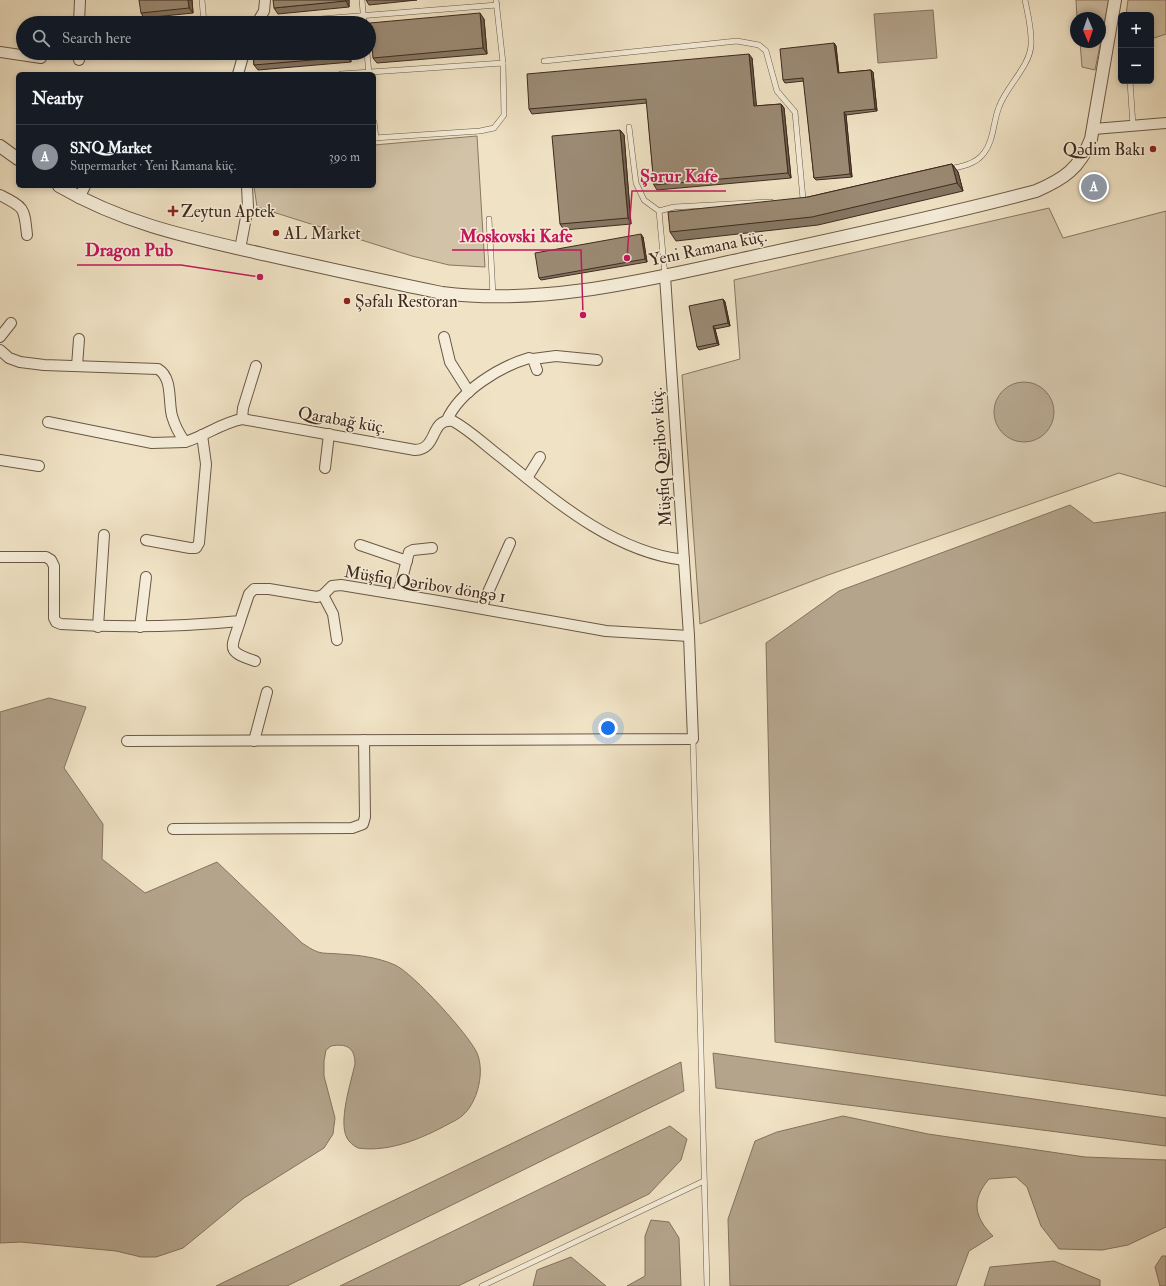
<!DOCTYPE html>
<html lang="en">
<head>
<meta charset="utf-8">
<style>
	:root { --surface:#171b24; --page:#242831; --text:#f1f3f6; --muted:#9ea1a6; --line:#363941; --accent:#8c9099 }
	body { margin:0; font-family:"IM FELL Double Pica",serif; background:var(--page); color:var(--text) }
	.controls { position:absolute; right:12px; top:12px; display:grid; overflow:hidden; border-radius:6px; box-shadow:0 2px 6px #0003 }
	.controls button { width:36px; height:36px; display:grid; place-items:center; padding:0; border:0; border-bottom:1px solid var(--line); background:var(--surface); color:var(--text); font:20px sans-serif }
	.compass { position:absolute; left:1070px; top:12px; width:36px; height:36px; border-radius:50%; background:var(--surface); box-shadow:0 2px 6px #0003; rotate:178deg }
	.you { position:absolute; left:608px; top:728px; width:14px; height:14px; margin:-10px; border:3px solid #fff; border-radius:50%; background:#1a73e8; box-shadow:0 0 0 6px #1a73e833 }
	.badge { display:grid; place-items:center; width:26px; height:26px; border-radius:50%; background:var(--accent); color:#fff; font-size:13px; font-weight:700 }
	.pin { position:absolute; translate:-50% -50%; border:2px solid #fff; box-shadow:0 1px 4px #0006 }
	.list { margin:0; padding:0; list-style:none }
	h2 { display:flex; justify-content:space-between; align-items:center; height:52px; margin:0; padding:0 16px; font-size:17px }
	h2 small { font-size:13px; font-weight:400; color:var(--muted) }
	.list li { display:grid; grid-template-columns:26px 1fr auto; gap:12px; align-items:center; box-sizing:border-box; height:64px; padding:0 16px; border-top:1px solid var(--line) }
	.list b { display:block; font-size:15px; white-space:nowrap }
	.list p { margin:0; font-size:13px; white-space:nowrap; color:var(--muted) }
	.list em { font-size:13px; font-style:normal; color:var(--muted) }
	.icon { flex:none; width:22px; height:22px; fill:none; stroke:currentColor; stroke-width:2; stroke-linecap:round; stroke-linejoin:round }
	.map { position:relative; flex:none; width:1166px; height:1286px; overflow:hidden }
	.search { position:absolute; background:var(--surface); box-shadow:0 2px 6px #0003; left:16px; top:16px; width:360px; height:44px; display:flex; align-items:center; gap:10px; box-sizing:border-box; padding:0 14px; border-radius:22px; color:var(--muted); font-size:15px }
	.panel { position:absolute; background:var(--surface); box-shadow:0 2px 6px #0003; left:16px; top:72px; width:360px; height:116px; border-radius:6px }
	.map>svg:first-child { display:block }
</style>
</head>
<body>
<div class="map">
<svg width="1166" height="1286" viewBox="0 0 1166 1286">
	<rect width="100%" height="100%" fill="#f0e3c5"/>
	<filter id="stains"><feTurbulence type="fractalNoise" baseFrequency=".005" numOctaves="4"/><feColorMatrix values="0 0 0 0 .2 0 0 0 0 .09 0 0 0 0 .02 0 0 0 .5 -.17"/></filter>
	<radialGradient id="worn" r=".72"><stop offset=".6" stop-color="#630" stop-opacity="0"/><stop offset="1" stop-color="#630" stop-opacity=".3"/></radialGradient>
	<g fill="#d2c3a8" stroke="#887662">
		<polygon points="1076,0 1109,0 1095,70 1082,67 1080,42 1100,42 1100,18 1077,18"/>
		<polygon points="1128,0 1166,0 1166,34 1151,39 1151,15 1126,15"/>
		<polygon points="477,136 485,267 449,265 412,256 257,207 254,186 374,186 374,145"/>
		<polygon points="1049,208 1063,238 1166,211 1166,487 1119,473 828,575 700,624 682,375 740,359 734,280"/>
	</g>
	<g fill="#b4a48c" stroke="#85735f">
		<polygon points="933,10 937,58 878,63 874,14"/>
		<circle cx="1024" cy="412" r="30"/>
		<polygon points="1070,505 1094,523 1166,512 1166,1096 775,1042 766,643 839,591"/>
		<path d="M49 698 86 707 64 768 103 824 102 859 145 893 217 862 302 943C307 946 312 950 318 952 324 954 332 953 339 954 358 955 377 957 395 965 413 973 469 1035 477 1053 486 1074 476 1110 456 1120 427 1136 392 1153 358 1148 354 1146 349 1142 347 1138 338 1122 351 1082 355 1064 355 1048 347 1043 331 1046L326 1050 324 1061V1076L335 1118 333 1134 324 1148 244 1198 183 1248 156 1257H141L116 1251 21 1242 0 1243V712Z"/>
		<polygon points="713,1053 1166,1118 1166,1146 716,1088"/>
		<polygon points="681,1062 684,1091 287,1286 216,1286"/>
		<path d="M843 1116 928 1134 1085 1157 1166 1160V1227L1128 1245 1102 1250 1059 1249 1041 1226 1027 1187 1016 1177 989 1179C971 1200 974 1217 993 1236L969 1251 956 1286H730L728 1219 755 1141 777 1132Z"/>
		<polygon points="670,1126 687,1139 681,1160 649,1194 458,1286 340,1286"/>
		<polygon points="651,1220 669,1222 679,1238 681,1286 627,1286 645,1276 645,1236"/>
		<polygon points="1162,1256 1166,1256 1166,1286 1160,1286 1155,1267"/>
		<polygon points="571,1257 606,1286 533,1286 537,1270"/>
		<polygon points="1054,1261 1100,1280 1100,1286 984,1286 990,1267"/>
	</g>
	<g fill="none" stroke-linecap="round" stroke-linejoin="round">
		<defs>
			<g id="service">
				<polyline points="202,0 204,23"/>
				<polyline points="362,0 364,23"/>
				<polyline points="270,23 497,5"/>
				<polyline points="367,53 369,74"/>
				<polyline points="544,61 737,41 759,45 766,51 777,91 795,112 803,199"/>
				<polyline points="341,74 503,63"/>
				<polyline points="1130,81 1133,126"/>
				<polyline points="374,122 376,138"/>
				<polyline points="629,127 636,183 644,200 659,211 665,276"/>
				<polyline points="374,138 480,131 494,128 504,115 503,63 496,0"/>
				<path d="M948 169C961 167 976 164 984 153 994 140 993 122 999 107 1006 87 1030 66 1031 45 1032 30 1028 15 1025 0"/>
				<polyline points="659,211 674,207 771,202"/>
				<polyline points="489,219 493,296"/>
				<polyline points="693,739 707,1286"/>
				<polyline points="482,1286 704,1181"/>
			</g>
			<g id="minor">
				<polyline points="79,23 80,0"/>
				<polyline points="257,23 264,11 265,0"/>
				<polyline points="0,52 41,58"/>
				<polyline points="79,60 79,53"/>
				<polyline points="238,74 244,53"/>
				<polyline points="1094,129 1166,123"/>
				<path d="M0 195C25 208 24 207 27 235"/>
				<polyline points="79,198 85,186"/>
				<polyline points="240,249 248,207 247,186"/>
				<polyline points="0,337 11,323"/>
				<polyline points="444,337 450,362 469,392"/>
				<path d="M0 350 9 358 20 362 44 365 158 369C173 378 168 401 172 416 175 426 179 434 185 442 205 436 221 423 242 419L415 450C439 449 429 418 453 421 471 431 486 446 502 458 555 501 614 552 684 560"/>
				<polyline points="533,359 556,356 597,360"/>
				<polyline points="77,366 79,339"/>
				<polyline points="242,419 243,408 256,366"/>
				<path d="M447 420C460 391 499 367 529 358L533 359 537 370"/>
				<polyline points="48,422 152,443 185,442"/>
				<polyline points="0,460 39,466"/>
				<polyline points="325,468 329,434"/>
				<polyline points="527,478 540,457"/>
				<polyline points="146,540 190,548 196,548 199,543 206,464 202,435"/>
				<polyline points="360,545 407,561"/>
				<path d="M0 557H46L51 560 54 566V618L56 622 61 624C123 628 179 627 240 621L249 594 254 589H269L317 597 323 595 332 586 341 585 438 601 606 631 689 636"/>
				<polyline points="398,594 409,552 413,550 432,548"/>
				<polyline points="323,595 333,614 337,640"/>
				<polyline points="481,608 510,543"/>
				<path d="M240 621C232 648 224 651 255 661"/>
				<polyline points="98,627 104,535"/>
				<polyline points="140,627 146,577"/>
				<polyline points="127,741 693,739 689,636 665,276"/>
				<polyline points="254,741 267,692"/>
				<polyline points="173,829 352,828 363,824 365,817 364,740"/>
			</g>
			<g id="tertiary">
				<polyline points="0,146 18,159"/>
				<path d="M59 186C126 225 193 238 267 255 325 268 383 281 442 293 546 306 650 279 751 257 847 236 942 216 1036 191 1064 179 1080 168 1091 139L1115 0"/>
			</g>
		</defs>
		<use href="#service" stroke="#6b5846" stroke-width="6"/>
		<use href="#minor" stroke="#6b5846" stroke-width="12"/>
		<use href="#tertiary" stroke="#6b5846" stroke-width="14"/>
		<use href="#service" stroke="#f5edd9" stroke-width="5"/>
		<use href="#minor" stroke="#f5edd9" stroke-width="10"/>
		<use href="#tertiary" stroke="#f5edd9" stroke-width="12"/>
	</g>
	<g fill="#857764" stroke="#3f291c">
		<polygon points="192,0 193,13 144,18 141,13"/>
		<polygon points="349,0 349,7 278,14 274,8"/>
		<polygon points="366,0 417,0 369,5"/>
		<polygon points="484,19 487,54 377,63 373,58"/>
		<polygon points="834,43 836,46 839,73 871,70 873,72 877,111 846,115 852,177 816,180 814,178 804,81 785,83 783,80"/>
		<polygon points="253,53 350,53 351,62 258,70 254,65"/>
		<polygon points="752,58 756,106 781,104 784,108 791,178 657,190 654,185 647,103 532,114 529,109"/>
		<polygon points="620,130 624,135 631,224 564,230 560,224"/>
		<polygon points="952,164 958,172 963,191 818,225 676,241 670,232 808,197"/>
		<polygon points="643,237 647,262 541,280 539,278"/>
		<polygon points="723,299 725,302 730,326 715,329 719,345 699,350 697,347"/>
	</g>
	<g fill="#6c6151" stroke="#3f291c">
		<polygon points="188,0 192,0 193,13 189,8"/>
		<polygon points="345,0 349,0 349,7 346,1"/>
		<polygon points="480,13 484,19 487,54 483,48"/>
		<polygon points="834,43 836,46 839,76 838,73"/>
		<polygon points="347,53 350,53 351,62 347,57"/>
		<polygon points="749,54 752,58 757,111 754,106"/>
		<polygon points="871,70 873,72 877,111 875,109"/>
		<polygon points="781,104 784,108 791,178 788,173"/>
		<polygon points="844,112 846,115 852,177 850,174"/>
		<polygon points="620,130 624,135 631,224 628,218"/>
		<polygon points="952,164 958,172 963,191 957,183"/>
		<polygon points="641,234 643,237 647,262 645,259"/>
		<polygon points="723,299 725,302 730,326 728,323"/>
		<polygon points="713,326 715,329 719,345 717,343"/>
	</g>
	<g fill="#9b8a74" stroke="#3f291c">
		<polygon points="139,0 188,0 189,8 141,13"/>
		<polygon points="273,0 345,0 346,1 274,8"/>
		<polygon points="480,13 483,48 373,58 370,23"/>
		<polygon points="834,43 838,73 871,70 875,109 844,112 850,174 814,178 803,78 783,80 780,49"/>
		<polygon points="253,53 347,53 347,57 254,65"/>
		<polygon points="749,54 754,106 781,104 788,173 654,185 646,99 529,109 527,74"/>
		<polygon points="620,130 628,218 560,224 552,136"/>
		<polygon points="952,164 957,183 812,217 670,232 668,212 808,197"/>
		<polygon points="641,234 645,259 539,278 535,253"/>
		<polygon points="723,299 728,323 713,326 717,343 697,347 689,306"/>
	</g>
	<g fill="#8f2418" stroke="#f5edd9" stroke-width="1.5">
		<circle cx="1153" cy="149" r="4"/>
		<path d="M171 205h4v4h4v4h-4v4h-4v-4h-4v-4h4z"/>
		<circle cx="276" cy="233" r="4"/>
		<circle cx="347" cy="301" r="4"/>
	</g>
	<g text-anchor="middle" dominant-baseline="central" stroke-width="3" stroke-linejoin="round" paint-order="stroke">
		<g font-size="17" fill="#3f291c" stroke="#f5edd9" text-anchor="start">
			<text x="1145" y="149" text-anchor="end">Qədim Bakı</text>
			<text x="181" y="211">Zeytun Aptek</text>
			<text x="284" y="233">AL Market</text>
			<text x="355" y="301">Şəfalı Restoran</text>
		</g>
		<g font-size="17" fill="#3f291c" stroke="#f5edd9">
			<text transform="translate(708 248) rotate(-12)">Yeni Ramana küç.</text>
			<text transform="translate(342 420) rotate(10)">Qarabağ küç.</text>
			<text transform="translate(661 457) rotate(-94)">Müşfiq Qəribov küç.</text>
			<text transform="translate(425 584) rotate(9)">Müşfiq Qəribov döngə 1</text>
		</g>
	</g>
	<path fill="none" stroke="#c2185b" stroke-width="1.5" d="M627 258L632 191H726M583 315L581 250H452M260 277L181 265H77"/>
	<g fill="#c2185b" stroke="#f5edd9" stroke-width="1.5">
		<circle cx="627" cy="258" r="4"/>
		<circle cx="583" cy="315" r="4"/>
		<circle cx="260" cy="277" r="4"/>
	</g>
	<g font-size="18" text-anchor="middle" font-weight="bold" fill="#c2185b" stroke="#f5edd9" stroke-width="3" stroke-linejoin="round" paint-order="stroke">
		<text x="679" y="182">Şərur Kafe</text>
		<text x="516" y="242">Moskovski Kafe</text>
		<text x="129" y="256">Dragon Pub</text>
	</g>
	<rect width="100%" height="100%" filter="url(#stains)"/>
	<rect width="100%" height="100%" fill="url(#worn)"/>
</svg>
<div class="controls">
<button>+</button>
<button>−</button>
</div>
<svg class="compass" viewBox="-18 -18 36 36"><path d="M0-13l5 13h-10z" fill="#e53935"/><path d="M0 13l5-13h-10z" fill="#9ea1a6"/></svg>
<div class="you"></div>
<div class="pin badge" style="left:1094px;top:187px">A</div>
<div class="search"><svg class="icon" aria-label="search" viewBox="0 0 24 24"><circle cx="10" cy="10" r="6"/><path d="M15 15l6 6"/></svg>Search here</div>
<section class="panel">
<h2>Nearby<small></small></h2>
<ul class="list">
<li><span class="badge">A</span><div><b>SNQ Market</b><p>Supermarket · Yeni Ramana küç.</p></div><em>390 m</em></li>
</ul>
</section>
</div>
</body>
</html>
